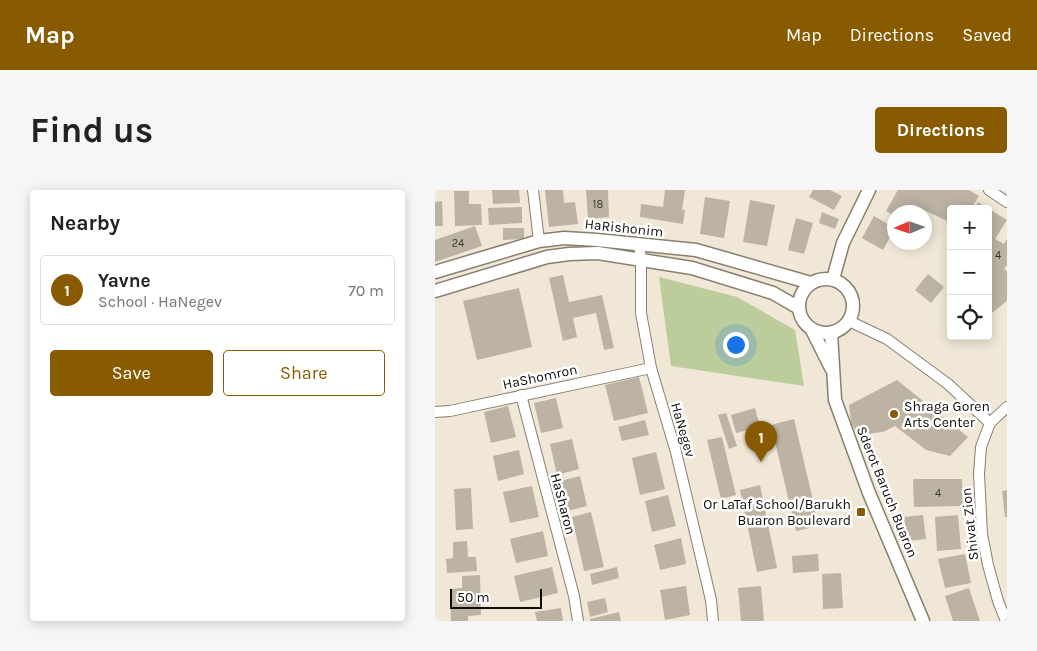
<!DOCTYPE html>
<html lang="en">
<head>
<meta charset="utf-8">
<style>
	:root { --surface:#fff; --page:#f6f6f6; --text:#222; --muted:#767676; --line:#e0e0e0; --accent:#895b00 }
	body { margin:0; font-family:Karla,sans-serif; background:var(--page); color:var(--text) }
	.controls { position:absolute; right:15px; top:15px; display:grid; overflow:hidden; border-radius:5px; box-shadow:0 2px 12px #0003 }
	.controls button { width:45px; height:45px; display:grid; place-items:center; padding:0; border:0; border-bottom:1px solid var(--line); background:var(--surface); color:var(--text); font:25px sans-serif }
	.compass { position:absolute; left:452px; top:15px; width:45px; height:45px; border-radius:50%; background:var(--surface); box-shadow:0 2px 12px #0003; rotate:268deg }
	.scale { position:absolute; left:15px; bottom:12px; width:92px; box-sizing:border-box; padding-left:5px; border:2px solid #0f0c07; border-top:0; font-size:14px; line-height:18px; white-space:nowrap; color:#0f0c07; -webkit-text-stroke:4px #fff; paint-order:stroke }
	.you { position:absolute; left:300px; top:154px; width:18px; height:18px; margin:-12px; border:4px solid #fff; border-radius:50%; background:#1a73e8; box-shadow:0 0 0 8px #1a73e833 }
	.badge { display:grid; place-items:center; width:32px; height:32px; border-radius:50%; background:var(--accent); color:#fff; font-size:16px; font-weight:700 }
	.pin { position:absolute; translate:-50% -41px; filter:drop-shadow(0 1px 2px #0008) }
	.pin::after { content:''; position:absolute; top:26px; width:18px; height:15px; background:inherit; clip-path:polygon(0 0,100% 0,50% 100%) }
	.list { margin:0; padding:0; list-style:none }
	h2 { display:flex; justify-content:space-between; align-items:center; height:65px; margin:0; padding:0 20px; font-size:21px }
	h2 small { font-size:16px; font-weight:400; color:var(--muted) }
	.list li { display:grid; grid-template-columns:32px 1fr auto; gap:15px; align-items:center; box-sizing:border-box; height:70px; margin:0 10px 10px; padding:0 10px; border:1px solid var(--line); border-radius:5px }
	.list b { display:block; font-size:19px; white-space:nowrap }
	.list p { margin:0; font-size:16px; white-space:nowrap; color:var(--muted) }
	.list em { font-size:16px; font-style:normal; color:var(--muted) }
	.actions { display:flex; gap:10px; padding:15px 20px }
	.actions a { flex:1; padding:11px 0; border:1px solid var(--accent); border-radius:5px; text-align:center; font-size:18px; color:var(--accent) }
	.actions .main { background:var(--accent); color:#fff }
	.icon { flex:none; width:28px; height:28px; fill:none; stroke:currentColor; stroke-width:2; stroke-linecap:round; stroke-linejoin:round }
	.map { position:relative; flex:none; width:572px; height:431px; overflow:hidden; border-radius:5px }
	header { display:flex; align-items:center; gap:30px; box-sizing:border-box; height:70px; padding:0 25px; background:var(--accent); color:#fff }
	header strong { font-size:24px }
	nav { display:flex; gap:28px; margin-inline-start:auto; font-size:18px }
	.intro { display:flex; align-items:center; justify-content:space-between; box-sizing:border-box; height:120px; padding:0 30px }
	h1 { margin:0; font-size:35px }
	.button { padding:12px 22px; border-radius:5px; background:var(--accent); color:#fff; font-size:18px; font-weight:700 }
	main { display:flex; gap:30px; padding:0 30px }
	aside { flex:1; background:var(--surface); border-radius:5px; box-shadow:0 2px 12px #0003 }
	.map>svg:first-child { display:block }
</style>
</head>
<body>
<header>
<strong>Map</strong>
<nav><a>Map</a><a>Directions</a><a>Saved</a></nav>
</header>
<div class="intro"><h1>Find us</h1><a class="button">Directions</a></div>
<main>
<aside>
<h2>Nearby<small></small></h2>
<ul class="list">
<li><span class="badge">1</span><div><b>Yavne</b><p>School · HaNegev</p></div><em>70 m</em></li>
</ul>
<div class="actions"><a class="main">Save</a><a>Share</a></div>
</aside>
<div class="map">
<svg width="572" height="431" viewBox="0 0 572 431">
	<rect width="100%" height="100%" fill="#f0e7d6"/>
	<polygon fill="#bdcc9b" points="224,87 302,107 360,140 369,196 236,176"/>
	<g fill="#bdb3a3">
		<polygon points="57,0 84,0 85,13 58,14"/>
		<polygon points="110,0 128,0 129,13 140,12 143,34 114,37"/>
		<polygon points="151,0 173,0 174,27 153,29"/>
		<polygon points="230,0 250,0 247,20 250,20 248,34 205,27 206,14 228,17"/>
		<polygon points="378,0 395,0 407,6 399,20 374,7"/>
		<polygon points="463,0 534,0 544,6 536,19 516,19 516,33 479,15 474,22 460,22 460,26 451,21"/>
		<polygon points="19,1 34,1 34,14 46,14 47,35 20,36"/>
		<polygon points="270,7 295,11 289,48 265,44"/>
		<polygon points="315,10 340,15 332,56 308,52"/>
		<polygon points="7,11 8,36 0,36 0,12"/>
		<polygon points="543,12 572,30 560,49 569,54 572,49 572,75 569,79 572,81 572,111 553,126 553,19 539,19"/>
		<polygon points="87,17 87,33 54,35 53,18"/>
		<polygon points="387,22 404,29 400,39 384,33"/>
		<polygon points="439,26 460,38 448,60 427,48"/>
		<polygon points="361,28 378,33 369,64 353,60"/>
		<polygon points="40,36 47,56 0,72 0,50"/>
		<polygon points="68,38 89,38 89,49 68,50"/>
		<polygon points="493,84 509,97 496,113 480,100"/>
		<polygon points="128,85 134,112 167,105 179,158 169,160 161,123 138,128 142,147 128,151 114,88"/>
		<polygon points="84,98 97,157 42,170 28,111"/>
		<polygon points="204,187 213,223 179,231 170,195"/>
		<polygon points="462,190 533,247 515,266 491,260 460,236 448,242 423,245 416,233 414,215"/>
		<polygon points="121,208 128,238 106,243 99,213"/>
		<polygon points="73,216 81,247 56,253 49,222"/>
		<polygon points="320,218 325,237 301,243 296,225"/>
		<polygon points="291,223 302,256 294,259 283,225"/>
		<polygon points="359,229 384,336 361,341 336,235"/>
		<polygon points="210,230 214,245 187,251 183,237"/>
		<polygon points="287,247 301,305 286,309 272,250"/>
		<polygon points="137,249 144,279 122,285 115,254"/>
		<polygon points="84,260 89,284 63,291 58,266"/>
		<polygon points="221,262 230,299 205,305 197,268"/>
		<polygon points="145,286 152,316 132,321 125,291"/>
		<polygon points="478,289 527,289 528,316 479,317"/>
		<polygon points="325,295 342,378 322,382 305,300"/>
		<polygon points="97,296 104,327 75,333 68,302"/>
		<polygon points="36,298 38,339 21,340 19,299"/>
		<polygon points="572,300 572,327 570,327 567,301"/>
		<polygon points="233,305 241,336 217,342 210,311"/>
		<polygon points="156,322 169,377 149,381 137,327"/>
		<polygon points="488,325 491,349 472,351 469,327"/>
		<polygon points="523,325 526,359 502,361 500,327"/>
		<polygon points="108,341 113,366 81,373 75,349"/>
		<polygon points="246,348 251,374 225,380 219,355"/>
		<polygon points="32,351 33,367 41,367 42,381 12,383 11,369 18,368 18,352"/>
		<polygon points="383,364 384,381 358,383 357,366"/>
		<polygon points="530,364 536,393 510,398 503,369"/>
		<polygon points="117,377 123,403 85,412 79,386"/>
		<polygon points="182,377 184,388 157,395 155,384"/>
		<polygon points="406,383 408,418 388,419 387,384"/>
		<polygon points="45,385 46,425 33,426 33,431 16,431 15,399 27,398 27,386"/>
		<polygon points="251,396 255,425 230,430 225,400"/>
		<polygon points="326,396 329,431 306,431 303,398"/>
		<polygon points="534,398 545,431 518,431 510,406"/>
		<polygon points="170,408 173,422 155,427 152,412"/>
		<polygon points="126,418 128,431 102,431 100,422"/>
		<polygon points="184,422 186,431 155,431 155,429"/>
	</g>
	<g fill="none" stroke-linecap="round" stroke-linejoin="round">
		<defs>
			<g id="minor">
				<polyline points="98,0 104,51"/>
				<polyline points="554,0 572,12"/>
				<polyline points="204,55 206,69 206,123 216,178 241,262 276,410 278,431"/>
				<polyline points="414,131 452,149 513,194 555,233"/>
				<polyline points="86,205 139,406 143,431"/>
				<polyline points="0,222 15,221 216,178"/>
				<polyline points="571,431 563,411 553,375 547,344 544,284 546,257 555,233 572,217"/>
			</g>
			<g id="tertiary">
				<polyline points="0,82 104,51 129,48 162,50 261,60 376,93"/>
				<circle cx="391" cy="116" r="27"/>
				<polyline points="398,89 408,53 434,0"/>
				<polyline points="0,101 112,67 134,64 163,63 257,78 338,103 364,118"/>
				<polyline points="377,140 396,178"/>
				<polyline points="396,143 400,210 434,303 488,431"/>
			</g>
		</defs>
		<use href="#minor" stroke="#877f70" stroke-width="12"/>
		<use href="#tertiary" stroke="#877f70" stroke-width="15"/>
		<use href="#minor" stroke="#fff" stroke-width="10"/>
		<use href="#tertiary" stroke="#fff" stroke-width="12"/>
	</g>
	<g fill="#895b00" stroke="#fff" stroke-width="2">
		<circle cx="459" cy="224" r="5"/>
		<rect x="421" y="317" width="10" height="10" rx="2.5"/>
	</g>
	<g text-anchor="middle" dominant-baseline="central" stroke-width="5" stroke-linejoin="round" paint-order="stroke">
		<g font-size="11" fill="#3a362e">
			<text x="163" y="14">18</text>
			<text x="23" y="53">24</text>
			<text x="563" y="65">4</text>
			<text x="503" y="303">4</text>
		</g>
		<g font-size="14" fill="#0f0c07" stroke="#fff">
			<text transform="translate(189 38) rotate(6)">HaRishonim</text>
			<text transform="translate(105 187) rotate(-12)">HaShomron</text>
			<text transform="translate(248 240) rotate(74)">HaNegev</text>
			<text transform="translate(452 302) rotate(68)">Sderot Baruch Buaron</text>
			<text transform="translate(128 314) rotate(75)">HaSharon</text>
			<text transform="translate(535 334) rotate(-96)">Shivat Zion</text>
		</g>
		<g font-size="14" fill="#0f0c07" stroke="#fff" text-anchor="start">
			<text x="469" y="216">Shraga Goren<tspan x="469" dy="16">Arts Center</tspan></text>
			<text x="416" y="314" text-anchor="end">Or LaTaf School/Barukh<tspan x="416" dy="16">Buaron Boulevard</tspan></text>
		</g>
	</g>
</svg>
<div class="controls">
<button>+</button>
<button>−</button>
<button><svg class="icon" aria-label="locate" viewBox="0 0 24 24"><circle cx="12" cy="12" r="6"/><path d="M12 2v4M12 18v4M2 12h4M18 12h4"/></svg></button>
</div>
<svg class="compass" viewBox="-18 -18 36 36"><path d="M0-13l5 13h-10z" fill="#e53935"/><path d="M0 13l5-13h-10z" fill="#767676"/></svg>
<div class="scale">50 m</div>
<div class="you"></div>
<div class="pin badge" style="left:326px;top:272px">1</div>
</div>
</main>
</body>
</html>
